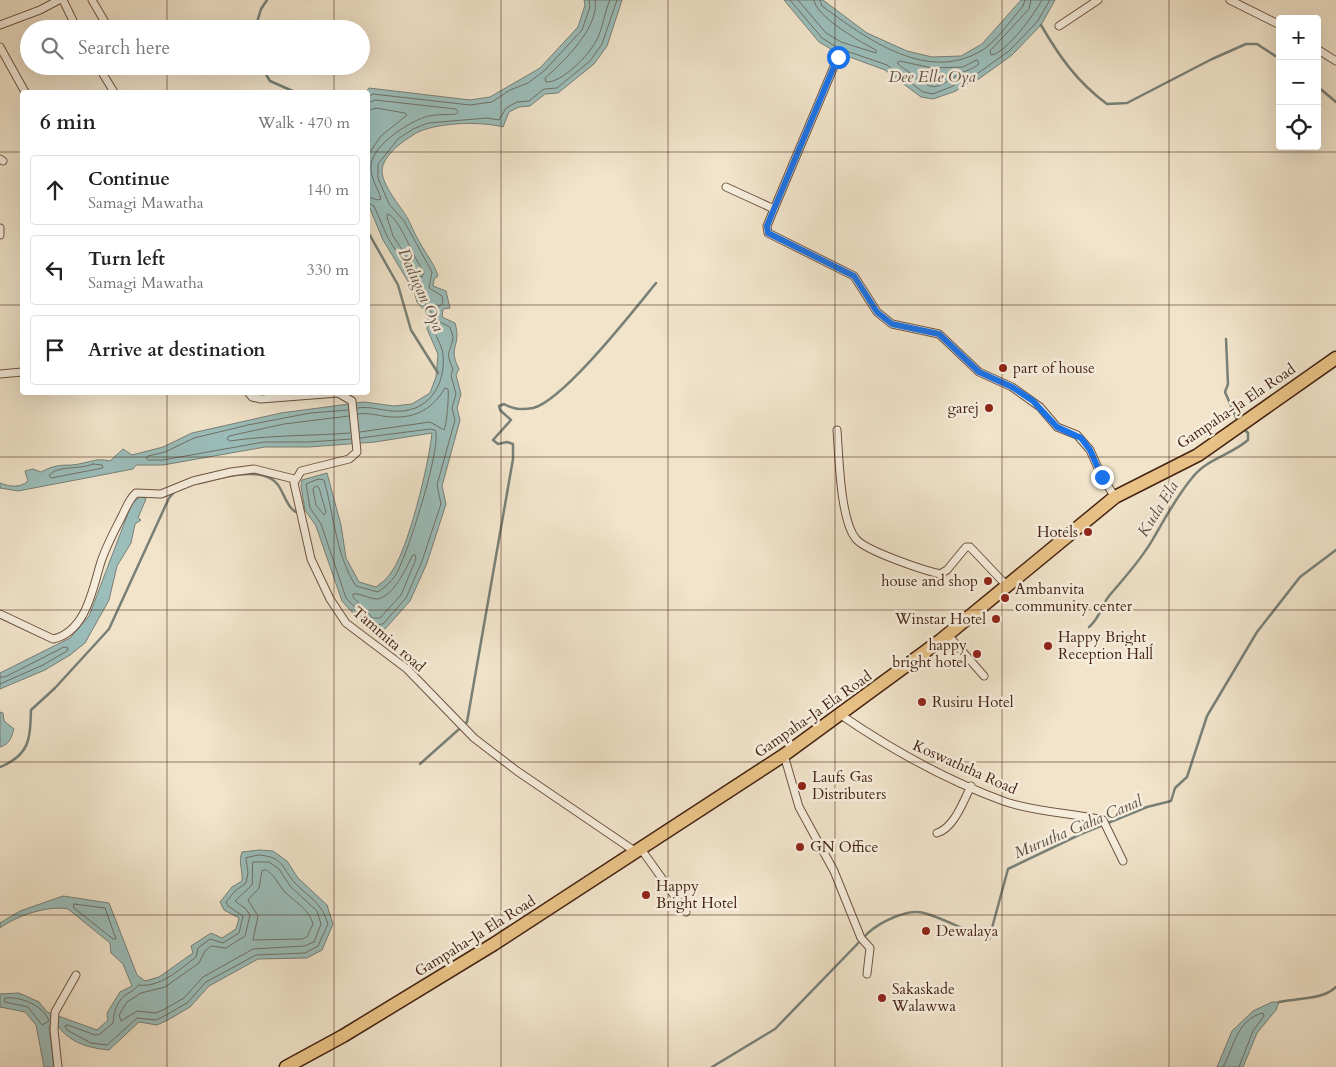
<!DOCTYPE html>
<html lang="en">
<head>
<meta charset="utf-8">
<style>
	:root { --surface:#fff; --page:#f6f6f6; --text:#222; --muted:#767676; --line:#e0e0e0 }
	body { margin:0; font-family:Cardo,serif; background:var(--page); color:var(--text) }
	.controls { position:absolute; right:15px; top:15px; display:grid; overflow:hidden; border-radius:5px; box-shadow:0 5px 20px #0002 }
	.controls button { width:45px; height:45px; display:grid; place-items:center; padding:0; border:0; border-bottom:1px solid var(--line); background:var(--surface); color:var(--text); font:25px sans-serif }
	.stop { position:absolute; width:15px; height:15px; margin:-11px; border:4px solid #1a73e8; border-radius:50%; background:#fff }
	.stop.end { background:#1a73e8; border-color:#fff; box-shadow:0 1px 5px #0008 }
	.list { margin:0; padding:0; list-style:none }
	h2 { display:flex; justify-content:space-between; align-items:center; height:65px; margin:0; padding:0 20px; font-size:21px }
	h2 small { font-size:16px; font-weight:400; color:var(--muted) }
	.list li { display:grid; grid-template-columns:32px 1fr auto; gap:15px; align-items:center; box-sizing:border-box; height:70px; margin:0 10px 10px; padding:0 10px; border:1px solid var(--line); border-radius:5px }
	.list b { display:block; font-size:19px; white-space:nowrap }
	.list p { margin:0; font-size:16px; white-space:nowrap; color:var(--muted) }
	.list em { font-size:16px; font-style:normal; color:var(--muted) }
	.icon { flex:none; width:28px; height:28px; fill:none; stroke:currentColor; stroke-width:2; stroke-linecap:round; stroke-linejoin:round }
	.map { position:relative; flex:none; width:1336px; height:1067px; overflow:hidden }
	.search { position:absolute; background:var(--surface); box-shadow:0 5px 20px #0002; left:20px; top:20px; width:350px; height:55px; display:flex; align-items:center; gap:12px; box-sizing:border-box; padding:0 18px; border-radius:28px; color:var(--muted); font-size:19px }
	.panel { position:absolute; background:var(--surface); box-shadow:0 5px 20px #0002; left:20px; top:90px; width:350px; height:305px; border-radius:5px }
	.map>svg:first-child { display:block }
</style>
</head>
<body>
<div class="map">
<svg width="1336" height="1067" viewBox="0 0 1336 1067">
	<rect width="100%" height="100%" fill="#f1e4cb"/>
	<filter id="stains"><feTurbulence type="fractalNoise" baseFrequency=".004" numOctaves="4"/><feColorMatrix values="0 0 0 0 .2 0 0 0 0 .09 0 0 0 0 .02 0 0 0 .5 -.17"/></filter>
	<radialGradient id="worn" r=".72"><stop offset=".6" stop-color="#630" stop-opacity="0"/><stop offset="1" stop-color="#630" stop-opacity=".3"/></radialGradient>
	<g fill="#9bbebb" stroke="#788077">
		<path d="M584 0H622L607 46 594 64 558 93 545 94 530 106 519 107 509 112 503 127C481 121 432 122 413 135 402 142 388 152 383 165 377 181 401 206 408 219 412 227 415 235 420 243 426 254 435 265 438 276L434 279 433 286 446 291 450 308 443 309 442 317 455 323C462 347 447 346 459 369L456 375 461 394 457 408 460 420 442 486 446 504 427 563 410 601 385 629 369 631 342 601 316 526 305 510 301 486 302 480 327 473 341 525 346 558 359 582 376 587C381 583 387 579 390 574 408 552 429 463 432 433L375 442 309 447H265L163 465H136L133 469 18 491 0 488V483C10 487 20 488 28 481L25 471 33 469 41 472C62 461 64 468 83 463 95 461 96 458 110 461L123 449 132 455 163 447 192 433 281 413 364 402 394 406 412 404 430 393 436 377 438 354 427 329 428 314 417 302 414 291 383 240 368 204V92H366L369 88 470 100 490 97 540 68 578 27 585 5Z"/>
		<polygon points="784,0 823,0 867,33 907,51 932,57 961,56 982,44 1021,0 1055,0 1041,25 1012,55 976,81 965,84 956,91 933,99 921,97 885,70 836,52 819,42"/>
		<polygon points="141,496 146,499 138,518 141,520 135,524 131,543 117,566 109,600 85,643 70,655 45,670 0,689 0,673 70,638 89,616 132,503"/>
		<path d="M0 712 3 713 4 721 14 729C11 738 10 744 0 747Z"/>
		<path d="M259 850 273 851 287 861 298 878 327 905 333 924 322 950 307 958 258 959 209 986 190 1007 168 1020 157 1025 139 1022 109 1050C89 1048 70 1043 58 1026H49L54 1067H44L36 1025 25 1012 0 1007V994L19 993 39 1002 47 1012 97 1030 108 1020 107 1013 120 992 132 986 123 964 111 953 110 943 68 909C48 905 16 916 0 928V923L20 911 63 896 109 903 137 975 145 981 159 977 193 953 191 946 211 933 222 938 236 929 239 918 224 910 220 902 232 887 242 881C243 870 238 863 242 852Z"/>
		<polygon points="1272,1002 1279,1002 1276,1010 1257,1033 1243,1067 1217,1067 1232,1031 1253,1011"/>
	</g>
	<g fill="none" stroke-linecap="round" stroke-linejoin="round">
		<g stroke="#707066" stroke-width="1">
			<path d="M595 0C600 26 564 62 545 78L546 82C562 83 589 55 596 41 603 29 604 13 610 0"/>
			<polyline points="790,0 822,38 838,48 887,65 923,92 933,94 953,86 963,79 974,76 1009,51 1037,22 1050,0"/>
			<path d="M798 0 826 33 841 42 876 53V50C862 43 815 16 814 0"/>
			<path d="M820 0 822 6C867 39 929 85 984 49 998 39 1011 20 1023 6L1025 0"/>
			<path d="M1031 0 1029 9 990 51 991 55C1007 53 1034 14 1042 0"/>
			<path d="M977 60 979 64C972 70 965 70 958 75 934 89 935 92 913 75 908 71 902 68 897 63L900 61 932 68 963 67Z"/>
			<polyline points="368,97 373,94 470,105 492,102 510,90 528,83 544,71 582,30 590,7 589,0"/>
			<path d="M368 103 375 100 456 109 458 112 456 114C446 115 434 114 425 117 407 123 373 145 371 165 370 179 378 187 381 199L378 200 368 197"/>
			<polyline points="368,111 376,108 405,113 407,115 381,136 368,155"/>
			<polyline points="368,203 374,206 388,238 419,288 422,299 433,314 436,315 438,307 443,303 442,296 429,288 432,272 404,221 389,204 378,178 378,164 398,139 413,129 428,123 487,118 499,120 506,108 517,102 529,101 544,89 557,88 590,61 602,44 617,0"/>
			<path d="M388 214C400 218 414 260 424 272L422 277 419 276 393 236 387 217Z"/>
			<path d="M357 408C369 406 380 410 392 411 427 414 446 387 443 354 441 341 431 332 433 318L436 317 440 322 450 327 453 337C451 354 444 349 453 369L451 375 456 394 452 408 455 420 437 485 441 504 422 561 406 598 383 624 372 625 346 598 321 524 310 508 306 484 318 479 324 480C334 515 336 556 356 586L378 592C384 588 391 582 395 576 406 560 443 444 435 430L430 429 360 438"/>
			<polyline points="348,410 310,413 248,425 194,438 165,452 148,456 146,458 148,460 163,460 264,442 309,442 351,439"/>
			<path d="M358 414C370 412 381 417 393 417 417 418 433 408 445 388L448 389C449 394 447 425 444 430L430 422 360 432"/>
			<path d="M349 416 284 424 229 436 227 439 230 441C270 435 310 436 350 433"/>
			<path d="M93 464 102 465 103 468 51 478 49 476C55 465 80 470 93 464Z"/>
			<polygon points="317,486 319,488 326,512 324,515 316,505 313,489"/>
			<path d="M415 555 416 559 401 595 380 618H373L353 597V594C361 593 369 599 377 599 393 597 406 569 412 556Z"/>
			<polyline points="0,677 5,677 64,647 68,648 67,651 43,665 0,684"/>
			<path d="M259 855C283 857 281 866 294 882 309 898 321 901 328 924L318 946 305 953 256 955 206 982 187 1003 166 1015 156 1020 137 1018 107 1045 91 1043 67 1030 65 1026 68 1025 95 1035 100 1034 113 1023C114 1014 115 1005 123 997 128 992 134 992 138 985 160 988 179 970 196 957L198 948 210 939 223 943 239 933 243 916 228 906 226 902 235 891 246 883 248 873 246 858Z"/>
			<polygon points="253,862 269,862 279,869 290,886 317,911 321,924 314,942 304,946 253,949 203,977 184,998 163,1010 156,1013 137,1011 121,1021 119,1015 127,1002 141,993 165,987 199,963 205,951 211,946 226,948 245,936 250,915 246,909 235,901 252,885"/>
			<path d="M266 870C275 875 277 883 284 891 294 902 309 908 313 924L307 937 302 939 253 940 258 916 248 900 259 888 262 871Z"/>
			<polygon points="74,904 105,908 116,939 113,939 74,908"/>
			<path d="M5 998C21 996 44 1006 49 1021L42 1025 28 1007 5 1002Z"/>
			<path d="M1223 1067C1234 1047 1237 1019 1263 1013L1264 1016 1253 1031 1239 1067"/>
		</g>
		<g stroke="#788077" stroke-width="2.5">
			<path d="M1041 25C1059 56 1077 82 1107 104L1127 103 1212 59 1246 44H1257L1280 59"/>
			<polyline points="255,29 261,9 267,0"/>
			<polyline points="261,66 270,81 295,92"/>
			<polyline points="1317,86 1336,102"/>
			<polyline points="368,232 398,285 411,330 438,373"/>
			<polyline points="1226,339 1228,384 1225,392 1238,422"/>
			<path d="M199 483C221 478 266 463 280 488 285 497 289 510 298 513"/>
			<path d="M1089 627C1100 618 1101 606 1109 596 1125 577 1141 560 1153 539 1165 518 1177 496 1192 478 1206 459 1231 455 1248 440V433L1243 428"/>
			<path d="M420 764 467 722 513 459V444L507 442 498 444 493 440 511 420 500 410 499 406 504 404C512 409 523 410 533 408 563 401 634 310 656 283"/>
			<path d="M0 767C30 755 30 739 31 710L55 688 109 629 169 498 175 491"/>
			<path d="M1279 1002C1297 998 1323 1000 1336 987"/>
			<path d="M712 1067 775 1029 868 933C880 922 908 908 924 913 946 919 967 932 989 939L1008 869 1081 834 1147 807 1171 801 1175 788 1187 777 1207 716 1257 632 1300 577 1336 550"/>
		</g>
		<defs>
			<g id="street">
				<polyline points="63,0 77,29"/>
				<polyline points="92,0 109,29"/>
				<polyline points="1230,0 1280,25"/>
				<polyline points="0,25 40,10 59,0"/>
				<polyline points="1059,26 1098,0"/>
				<polyline points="0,47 25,92"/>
				<polyline points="1317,49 1336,61"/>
				<polyline points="838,57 774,209 767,226 768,233 854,276 877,312 892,324 939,334 979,372 1012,387 1040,407 1057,427 1077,435 1090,450 1102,477 1115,497"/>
				<polyline points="98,66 114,92"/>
				<polyline points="0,159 3,161"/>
				<polyline points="726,187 774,209"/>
				<polyline points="0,228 0,235"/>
				<polyline points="0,374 22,372"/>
				<polyline points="248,392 252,397 261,399 338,393 352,401 357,452 349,459 301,471 294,483 311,559 330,599 346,623 407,669 474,738 517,771 636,852"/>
				<path d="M837 430C839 455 840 520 856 539 866 551 923 570 940 574L947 570 966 547H970L1008 587"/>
				<path d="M0 614 53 639C85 632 92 592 100 565 105 548 114 532 122 516 126 508 129 499 136 493L161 494 193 481 231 472 254 469 294 479"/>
				<polyline points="948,635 984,676"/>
				<path d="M841 715C892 750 948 781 1006 802 1037 812 1071 813 1103 820L1123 861"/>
				<polyline points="784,755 799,807 834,871 861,938 870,948 867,974"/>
				<path d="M937 833C954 828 963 802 971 786"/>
				<polyline points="641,849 686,912"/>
				<polyline points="58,1067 54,1030 55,1012 76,975"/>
			</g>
			<polyline id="highway" points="286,1067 343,1036 494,944 784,755 941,640 1115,497 1198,455 1336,358"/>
		</defs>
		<use href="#street" stroke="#6f5340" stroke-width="9"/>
		<use href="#highway" stroke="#442312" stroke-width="15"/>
		<use href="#street" stroke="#f6eddd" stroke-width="7"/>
		<use href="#highway" stroke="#e8c286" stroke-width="12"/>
	</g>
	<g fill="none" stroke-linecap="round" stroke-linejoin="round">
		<polyline stroke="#1a73e8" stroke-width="6" points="838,57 774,209 767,226 768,233 854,276 877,312 892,324 939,334 979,372 1012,387 1033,401 1057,427 1081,438 1090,450 1102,477"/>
	</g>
	<path fill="none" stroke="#442312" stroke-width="1" stroke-opacity="0.55" d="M167 0V29M334 0V29M501 0V1067M668 0V1067M835 0V1067M1002 0V1067M1169 0V1067M167 66V92M334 66V92M0 152H22M368 152H1336M0 305H22M368 305H1336M167 392V1067M334 392V1067M0 457H1336M0 610H1336M0 762H1336M0 915H1336"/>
	<g fill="#8f2418" stroke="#f6eddd" stroke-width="2">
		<circle cx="1003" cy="368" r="5"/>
		<circle cx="989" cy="408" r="5"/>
		<circle cx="1088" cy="532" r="5"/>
		<circle cx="988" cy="581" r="5"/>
		<circle cx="1005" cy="598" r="5"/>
		<circle cx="996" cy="619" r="5"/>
		<circle cx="1048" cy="646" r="5"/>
		<circle cx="977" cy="654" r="5"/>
		<circle cx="922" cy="702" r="5"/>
		<circle cx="802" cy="786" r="5"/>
		<circle cx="800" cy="847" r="5"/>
		<circle cx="646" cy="895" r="5"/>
		<circle cx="926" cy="931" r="5"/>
		<circle cx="882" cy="998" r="5"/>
	</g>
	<g text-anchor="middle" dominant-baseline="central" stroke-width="5" stroke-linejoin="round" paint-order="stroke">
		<g font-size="15" fill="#442312" stroke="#f6eddd" text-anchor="start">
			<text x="1013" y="368">part of house</text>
			<text x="979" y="408" text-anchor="end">garej</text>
			<text x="1078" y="532" text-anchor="end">Hotels</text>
			<text x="978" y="581" text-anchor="end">house and shop</text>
			<text x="1015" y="589">Ambanvita<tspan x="1015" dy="17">community center</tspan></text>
			<text x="986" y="619" text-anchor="end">Winstar Hotel</text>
			<text x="1058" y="637">Happy Bright<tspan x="1058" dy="17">Reception Halĺ</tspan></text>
			<text x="967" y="645" text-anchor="end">happy<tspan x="967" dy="17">bright hotel</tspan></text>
			<text x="932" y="702">Rusiru Hotel</text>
			<text x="812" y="777">Laufs Gas<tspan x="812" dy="17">Distributers</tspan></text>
			<text x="810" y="847">GN Office</text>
			<text x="656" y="886">Happy<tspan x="656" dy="17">Bright Hotel</tspan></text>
			<text x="936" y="931">Dewalaya</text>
			<text x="892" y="989">Sakaskade<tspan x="892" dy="17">Walawwa</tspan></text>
		</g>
		<g font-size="15" fill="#442312" stroke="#f6eddd">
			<text transform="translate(1236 406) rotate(-34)">Gampaha-Ja Ela Road</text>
			<text transform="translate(389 639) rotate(41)">Tammita road</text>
			<text transform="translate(813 714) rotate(-35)">Gampaha-Ja Ela Road</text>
			<text transform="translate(965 767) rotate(24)">Koswaththa Road</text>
			<text transform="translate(475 936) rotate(-32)">Gampaha-Ja Ela Road</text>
		</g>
		<g font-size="16" font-style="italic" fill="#5e5245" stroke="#f6eddd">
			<text x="932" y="77">Dee Elle Oya</text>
			<text transform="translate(421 290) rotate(66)">Dadugan Oya</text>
			<text transform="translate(1158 509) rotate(-58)">Kuda Ela</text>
			<text transform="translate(1078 827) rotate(-23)">Murutha Gaha Canal</text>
		</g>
	</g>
	<rect width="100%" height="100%" filter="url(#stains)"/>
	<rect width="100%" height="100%" fill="url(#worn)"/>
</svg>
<div class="controls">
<button>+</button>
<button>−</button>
<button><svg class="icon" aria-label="locate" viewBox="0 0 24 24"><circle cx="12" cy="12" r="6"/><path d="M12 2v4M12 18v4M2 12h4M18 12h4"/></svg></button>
</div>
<div class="stop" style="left:838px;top:57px"></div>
<div class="stop end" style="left:1102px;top:477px"></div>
<div class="search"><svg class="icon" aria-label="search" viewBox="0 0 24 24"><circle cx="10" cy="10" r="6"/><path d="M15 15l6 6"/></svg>Search here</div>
<section class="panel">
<h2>6 min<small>Walk · 470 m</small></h2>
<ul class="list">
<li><svg class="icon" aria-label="ahead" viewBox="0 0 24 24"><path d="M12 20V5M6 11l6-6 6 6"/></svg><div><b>Continue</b><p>Samagi Mawatha</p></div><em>140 m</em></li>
<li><svg class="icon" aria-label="left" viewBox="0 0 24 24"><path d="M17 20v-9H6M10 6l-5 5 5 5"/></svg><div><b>Turn left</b><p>Samagi Mawatha</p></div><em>330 m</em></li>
<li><svg class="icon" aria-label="arrive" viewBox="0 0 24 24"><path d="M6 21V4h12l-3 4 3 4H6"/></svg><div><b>Arrive at destination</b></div></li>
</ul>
</section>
</div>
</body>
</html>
